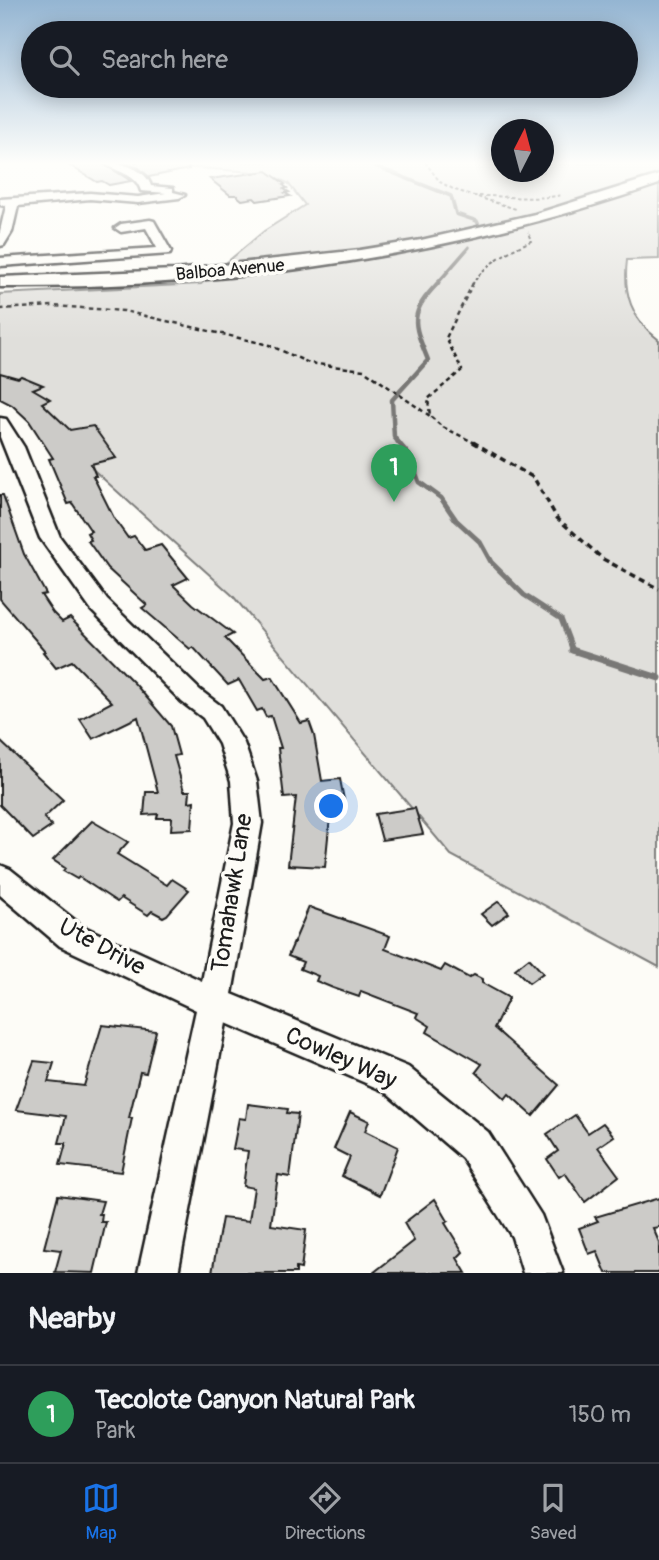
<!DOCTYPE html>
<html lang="en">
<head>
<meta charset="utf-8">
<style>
	:root { --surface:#171b24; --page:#242831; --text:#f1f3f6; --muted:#9ea1a6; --line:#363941; --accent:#1a73e8 }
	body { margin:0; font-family:Pangolin,sans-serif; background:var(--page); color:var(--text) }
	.compass { position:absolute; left:491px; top:119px; width:63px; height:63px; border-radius:50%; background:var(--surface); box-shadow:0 4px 18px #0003; rotate:6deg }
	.you { position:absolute; left:332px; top:807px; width:24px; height:24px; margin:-18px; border:5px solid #fff; border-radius:50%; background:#1a73e8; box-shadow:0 0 0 10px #1a73e833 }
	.badge { display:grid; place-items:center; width:46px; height:46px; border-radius:50%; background:var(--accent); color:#fff; font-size:23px; font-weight:700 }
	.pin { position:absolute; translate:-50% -58px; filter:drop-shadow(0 2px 4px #0008) }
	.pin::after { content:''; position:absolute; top:37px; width:24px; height:21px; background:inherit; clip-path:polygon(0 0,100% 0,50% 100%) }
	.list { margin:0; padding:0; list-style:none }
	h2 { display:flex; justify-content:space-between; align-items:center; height:91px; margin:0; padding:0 28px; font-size:30px }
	h2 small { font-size:23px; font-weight:400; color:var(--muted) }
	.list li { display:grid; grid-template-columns:46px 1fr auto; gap:21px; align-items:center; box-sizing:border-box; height:98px; padding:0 28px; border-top:2px solid var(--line) }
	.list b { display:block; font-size:26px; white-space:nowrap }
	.list p { margin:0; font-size:23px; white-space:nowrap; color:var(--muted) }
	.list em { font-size:23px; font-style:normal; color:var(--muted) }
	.icon { flex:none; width:38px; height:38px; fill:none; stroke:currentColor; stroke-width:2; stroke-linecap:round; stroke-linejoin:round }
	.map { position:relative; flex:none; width:659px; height:1273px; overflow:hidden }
	.search { position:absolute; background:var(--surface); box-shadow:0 4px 18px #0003; left:21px; right:21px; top:21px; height:77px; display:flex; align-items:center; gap:18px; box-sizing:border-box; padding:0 24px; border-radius:38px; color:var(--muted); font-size:26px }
	.sheet { height:189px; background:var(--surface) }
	nav { display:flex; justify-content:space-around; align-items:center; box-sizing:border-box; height:98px; border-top:2px solid var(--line); background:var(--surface); font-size:19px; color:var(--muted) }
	nav a { display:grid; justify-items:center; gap:4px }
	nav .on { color:var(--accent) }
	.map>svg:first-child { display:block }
</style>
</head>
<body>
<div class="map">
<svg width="659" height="1273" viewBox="0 0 659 1273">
	<rect width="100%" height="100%" fill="#fdfcf7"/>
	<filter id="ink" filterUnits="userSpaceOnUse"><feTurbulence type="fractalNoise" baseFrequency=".0143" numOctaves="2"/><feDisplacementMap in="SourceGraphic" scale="14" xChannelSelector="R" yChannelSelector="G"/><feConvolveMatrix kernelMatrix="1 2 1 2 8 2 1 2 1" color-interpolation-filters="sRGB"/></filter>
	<g filter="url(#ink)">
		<path fill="#e0dfdb" stroke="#7e7e7c" stroke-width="2" d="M174 162H501L502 172H544V164L659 162V259L627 260C623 293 631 319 659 340V967L451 855 233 596 25 408 0 389V294L201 284 264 231 305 205 288 183 266 173 185 167Z"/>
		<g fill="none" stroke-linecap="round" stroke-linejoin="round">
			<g stroke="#797876" stroke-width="3.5">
				<polyline points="365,162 451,196 456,214 477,221 481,230"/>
				<polyline points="436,285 469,247"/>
			</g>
			<path stroke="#797876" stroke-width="4.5" d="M400 444 394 437 392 400 428 360C413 323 408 314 438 283"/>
			<polyline stroke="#797876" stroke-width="5" points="398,442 409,455 419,482 441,498 456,520 480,542 491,562 524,595 561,619 573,651"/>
			<polyline stroke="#797876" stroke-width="7" points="572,650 659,678"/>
		</g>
		<g fill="#cccbc8" stroke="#1c1c1c" stroke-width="2">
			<polygon points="64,162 101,162 131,181 109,185 102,181 97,182"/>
			<polygon points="122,162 188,162 189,169 149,177 139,168"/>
			<polygon points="267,171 285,184 283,185 287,188 284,189 289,192 285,193 290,196 257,201 254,198 242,200 236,195 230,195 210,179"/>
			<polygon points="0,373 18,378 21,376 43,385 33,389 50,399 42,403 70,430 93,426 116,458 91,464 96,476 93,476 115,520 128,538 134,536 145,550 161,545 188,578 173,585 193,604 233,634 225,638 265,679 272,677 301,723 309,721 314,735 322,781 340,779 345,805 331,807 325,867 288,865 296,797 284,798 278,748 281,748 271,716 266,717 262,709 257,711 239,680 228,685 193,647 190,649 142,608 147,605 107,568 88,541 91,540 87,533 91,531 72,503 68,504 49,459 53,458 29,421 12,405 0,399"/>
			<polygon points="0,495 3,495 24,554 46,594 41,595 53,613 62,622 70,618 136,685 171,726 179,755 174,756 184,791 190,791 189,802 194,801 192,829 171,830 172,818 157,818 158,814 144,815 146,792 158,792 138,717 93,739 80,719 112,702 72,661 56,668 43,652 45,651 0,599"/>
			<polygon points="0,741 63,800 44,818 52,826 33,839 0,805"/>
			<polygon points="415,808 423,834 382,840 375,814"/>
			<polygon points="92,821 128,842 117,854 167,885 172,879 189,890 167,915 163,917 152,911 148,915 121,898 117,902 79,877 77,879 63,871 65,868 53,860"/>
			<polygon points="499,901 509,913 492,925 481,914"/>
			<polygon points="309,907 390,936 385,949 441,971 445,965 469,978 474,975 482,979 482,983 509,998 494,1028 559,1085 533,1116 509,1094 505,1099 476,1072 482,1064 427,1032 430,1026 416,1017 418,1013 361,991 359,997 333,988 316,981 318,976 300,969 303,962 288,956"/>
			<polygon points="529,958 543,973 529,983 515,969"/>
			<polygon points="102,1025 156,1031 146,1073 140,1072 129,1118 132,1118 121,1172 60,1165 66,1143 59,1143 66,1116 16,1110 34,1061 54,1063 48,1082 84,1086"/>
			<polygon points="248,1104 288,1109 287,1113 298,1114 290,1177 278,1175 271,1225 306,1230 301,1269 296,1268 296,1273 212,1273 222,1218 249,1221 254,1188 243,1186 248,1151 233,1149 239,1118 246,1119"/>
			<polygon points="350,1112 369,1121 365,1131 398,1147 380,1195 342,1176 350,1157 334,1149"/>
			<polygon points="575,1115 588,1133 603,1123 614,1136 598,1147 619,1176 585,1202 565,1173 559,1177 547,1159 558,1151 547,1134"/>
			<polygon points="58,1195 103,1201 99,1214 102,1214 101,1222 106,1222 94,1273 55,1272 61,1250 44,1248"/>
			<polygon points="659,1198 659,1227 653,1228 659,1242 659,1273 606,1273 597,1251 589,1254 579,1228 598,1221 595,1217"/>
			<polygon points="435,1199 448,1221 445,1223 463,1252 457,1258 466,1273 373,1273 414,1241 404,1223"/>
		</g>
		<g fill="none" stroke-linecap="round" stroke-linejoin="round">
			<defs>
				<g id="minor">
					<path d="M103 162C118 161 147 169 151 186L173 188V192L185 195 179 198 138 203 90 199 18 206 12 232 4 245 0 246V231L6 206 0 205V199L90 193 138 197 166 193 141 191C136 173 117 173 103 162Z"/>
					<polygon points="150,220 154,221 171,251 170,254 0,266 0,258 157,248 146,228 121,232 115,228 121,224"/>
					<polygon points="0,418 6,419 24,447 60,537 107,600 200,690 221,706 244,743 257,781 262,823 232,994 408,1067 488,1132 541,1215 563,1273 523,1273 512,1237 462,1158 384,1091 226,1023 178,1273 138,1273 196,1010 60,946 0,895 0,865 10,869 82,926 202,981 234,823 231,781 219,744 203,718 182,702 91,610 40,538 0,437"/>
				</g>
				<path id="major" d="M659 175V184C448 257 224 289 0 287V277L175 270 360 250 421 240 535 214Z"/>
			</defs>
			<use href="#minor" stroke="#1c1c1c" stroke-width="5"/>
			<use href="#major" stroke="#1c1c1c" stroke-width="5"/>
			<g stroke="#1c1c1c" stroke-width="2" stroke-dasharray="3.5 2.5" stroke-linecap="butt">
				<polyline points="425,162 440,182 455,190 516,209"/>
				<path d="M473 196C503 195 532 201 562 195"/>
				<path d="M472 285C484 264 510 250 531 241L528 232"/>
			</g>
			<g stroke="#1c1c1c" stroke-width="2.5" stroke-dasharray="4.5 3.5" stroke-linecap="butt">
				<polyline points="473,283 446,338 462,370 428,399 430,416 441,426 477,444"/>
				<polyline points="0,309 54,306 124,311 269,345 309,363 364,370 430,416"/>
			</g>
			<polyline stroke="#1c1c1c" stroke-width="3.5" stroke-dasharray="6 4.5" stroke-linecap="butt" points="473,442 534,478 557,518 603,559 659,589"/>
			<use href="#minor" fill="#fdfcf7" fill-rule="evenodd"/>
			<use href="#major" fill="#fdfcf7" fill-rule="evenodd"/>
		</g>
	</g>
	<linearGradient id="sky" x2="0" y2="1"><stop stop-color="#94b5d2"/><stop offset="0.48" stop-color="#fefefb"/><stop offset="1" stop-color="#fefefb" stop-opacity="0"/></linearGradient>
	<rect width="659" height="340" fill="url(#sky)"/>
	<g text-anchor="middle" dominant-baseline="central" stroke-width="7" stroke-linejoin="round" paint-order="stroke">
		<g font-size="18" fill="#1c1c1c" stroke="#fdfcf7">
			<text transform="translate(230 270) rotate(-5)">Balboa Avenue</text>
		</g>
		<g font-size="24" fill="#1c1c1c" stroke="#fdfcf7">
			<text transform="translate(232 893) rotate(-81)">Tomahawk Lane</text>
			<text transform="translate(102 947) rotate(28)">Ute Drive</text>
			<text transform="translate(341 1058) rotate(24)">Cowley Way</text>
		</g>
	</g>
</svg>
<svg class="compass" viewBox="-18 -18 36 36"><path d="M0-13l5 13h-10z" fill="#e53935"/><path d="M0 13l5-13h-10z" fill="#9ea1a6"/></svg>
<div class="you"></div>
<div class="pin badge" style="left:394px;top:502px;background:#2e9e5b">1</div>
<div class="search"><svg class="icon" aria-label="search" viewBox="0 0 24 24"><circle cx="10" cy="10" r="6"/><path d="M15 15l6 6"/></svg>Search here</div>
</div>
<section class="sheet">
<h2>Nearby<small></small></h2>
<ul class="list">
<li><span class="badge" style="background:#2e9e5b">1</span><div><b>Tecolote Canyon Natural Park</b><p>Park</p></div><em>150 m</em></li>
</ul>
</section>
<nav>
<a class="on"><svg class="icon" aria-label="map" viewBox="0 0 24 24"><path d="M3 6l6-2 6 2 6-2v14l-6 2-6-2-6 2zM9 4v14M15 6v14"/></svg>Map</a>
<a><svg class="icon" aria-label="directions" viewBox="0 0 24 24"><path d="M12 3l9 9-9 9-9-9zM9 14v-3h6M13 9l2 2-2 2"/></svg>Directions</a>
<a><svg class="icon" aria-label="saved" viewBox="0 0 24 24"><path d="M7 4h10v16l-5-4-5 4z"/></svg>Saved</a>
</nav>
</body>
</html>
